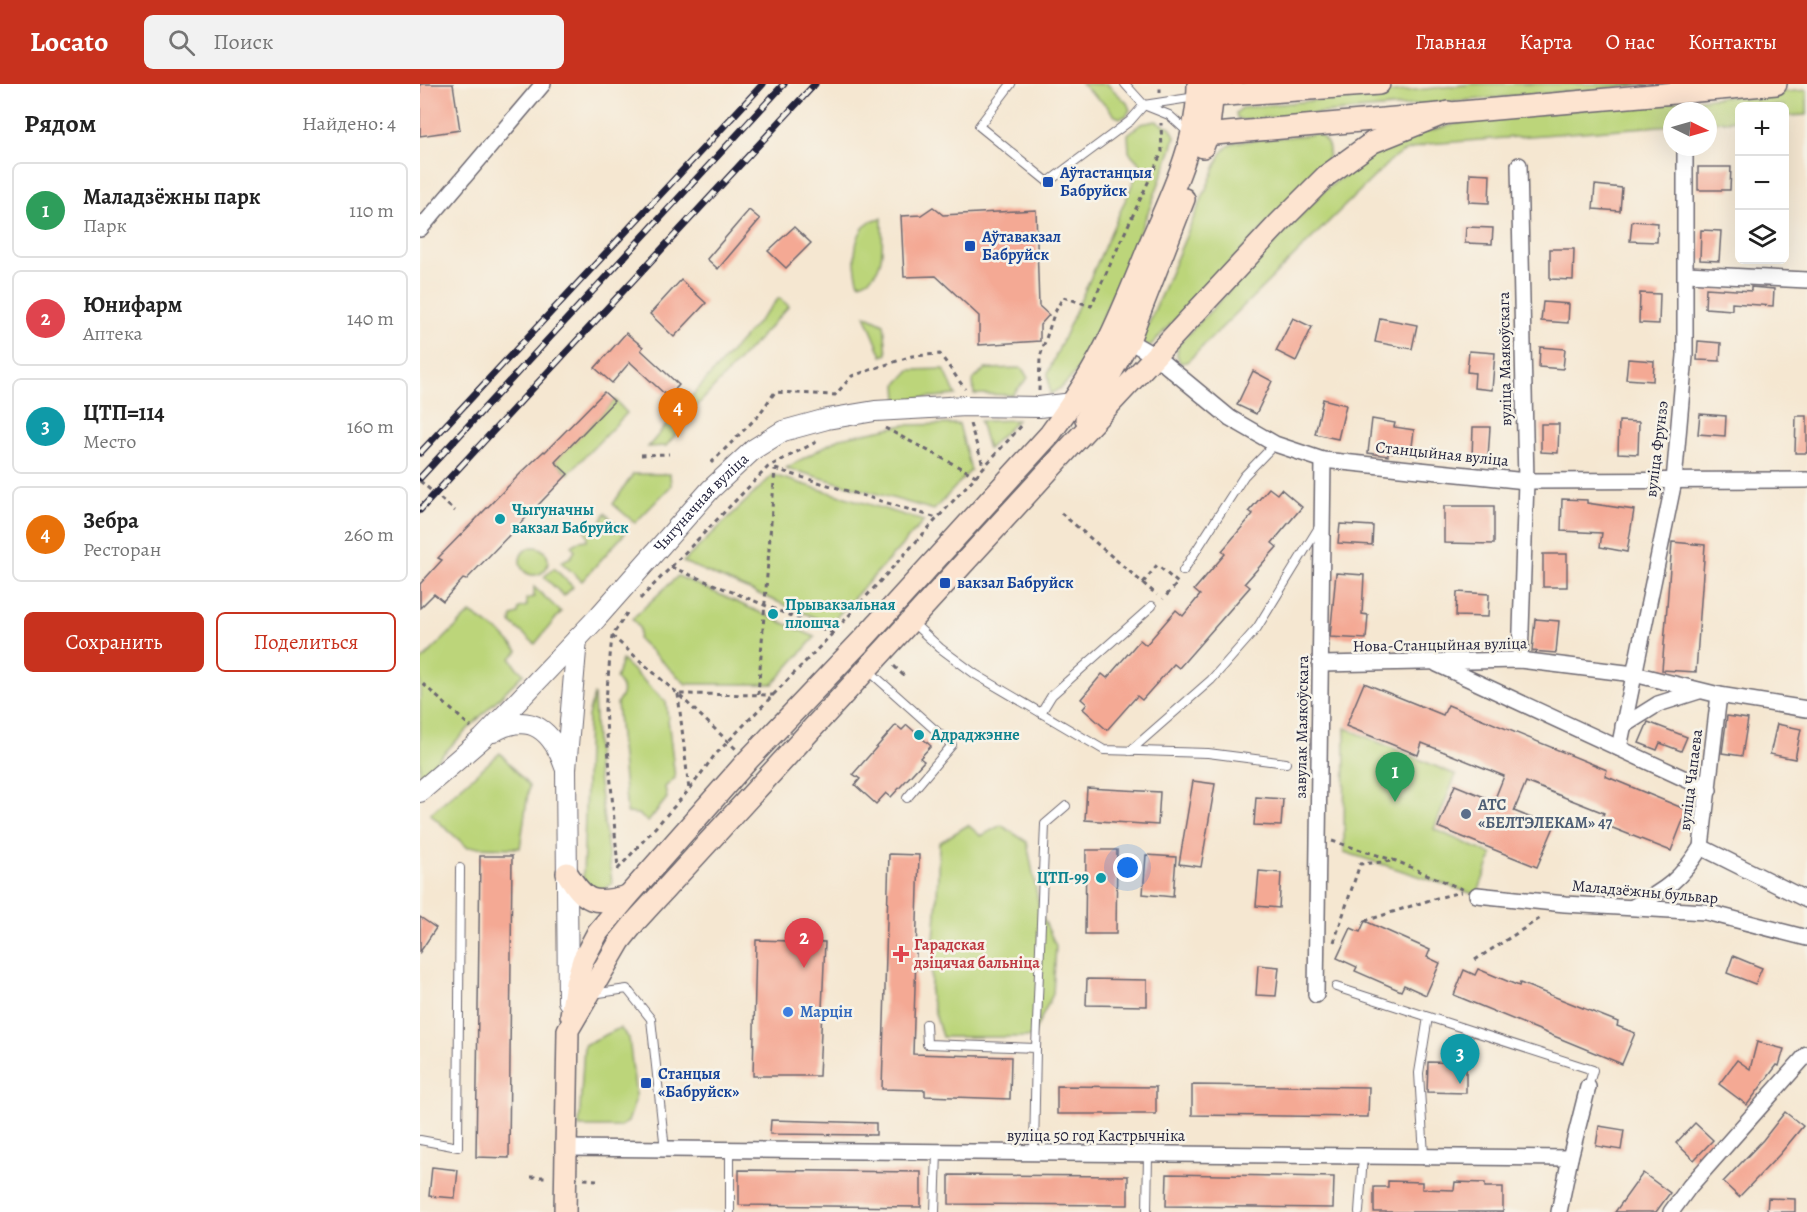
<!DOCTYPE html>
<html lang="ru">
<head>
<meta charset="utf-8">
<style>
	:root { --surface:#fff; --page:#f2f2f2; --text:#222; --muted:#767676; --line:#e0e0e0; --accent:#c8321e }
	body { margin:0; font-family:Alegreya,serif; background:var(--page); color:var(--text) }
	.controls { position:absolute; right:18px; top:18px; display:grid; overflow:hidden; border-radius:9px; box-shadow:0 6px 24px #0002 }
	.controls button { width:54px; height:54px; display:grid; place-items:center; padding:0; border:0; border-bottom:2px solid var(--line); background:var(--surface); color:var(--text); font:30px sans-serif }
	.compass { position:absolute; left:1243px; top:18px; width:54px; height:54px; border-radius:50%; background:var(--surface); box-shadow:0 6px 24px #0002; rotate:95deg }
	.you { position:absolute; left:708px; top:784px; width:21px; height:21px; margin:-15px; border:4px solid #fff; border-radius:50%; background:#1a73e8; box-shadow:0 0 0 9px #1a73e833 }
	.badge { display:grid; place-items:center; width:39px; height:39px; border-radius:50%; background:var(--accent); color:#fff; font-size:20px; font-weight:700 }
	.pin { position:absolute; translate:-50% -50px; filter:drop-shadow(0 2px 3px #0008) }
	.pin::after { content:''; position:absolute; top:32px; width:21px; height:18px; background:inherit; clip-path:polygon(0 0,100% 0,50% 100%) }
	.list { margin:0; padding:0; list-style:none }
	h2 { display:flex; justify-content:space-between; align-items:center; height:78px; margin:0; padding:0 24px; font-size:26px }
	h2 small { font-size:20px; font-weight:400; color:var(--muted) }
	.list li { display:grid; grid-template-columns:39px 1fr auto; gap:18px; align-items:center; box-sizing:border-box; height:96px; margin:0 12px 12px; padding:0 12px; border:2px solid var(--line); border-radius:9px }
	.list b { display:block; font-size:22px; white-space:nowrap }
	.list p { margin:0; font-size:20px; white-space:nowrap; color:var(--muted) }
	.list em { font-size:20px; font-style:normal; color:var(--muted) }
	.actions { display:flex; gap:12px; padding:18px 24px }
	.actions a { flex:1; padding:14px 0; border:2px solid var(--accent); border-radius:9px; text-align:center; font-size:21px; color:var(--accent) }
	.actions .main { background:var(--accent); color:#fff }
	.icon { flex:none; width:33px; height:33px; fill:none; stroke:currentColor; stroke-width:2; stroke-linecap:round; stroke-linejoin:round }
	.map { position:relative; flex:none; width:1387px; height:1128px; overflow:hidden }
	header { display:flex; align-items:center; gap:36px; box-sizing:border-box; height:84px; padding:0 30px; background:var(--accent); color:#fff }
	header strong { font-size:28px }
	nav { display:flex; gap:33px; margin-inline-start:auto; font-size:21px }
	.search { width:420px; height:54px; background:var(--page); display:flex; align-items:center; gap:15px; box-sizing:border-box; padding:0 21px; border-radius:9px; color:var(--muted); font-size:22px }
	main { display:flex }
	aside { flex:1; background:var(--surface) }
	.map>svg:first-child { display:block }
</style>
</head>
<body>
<header>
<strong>Locato</strong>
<div class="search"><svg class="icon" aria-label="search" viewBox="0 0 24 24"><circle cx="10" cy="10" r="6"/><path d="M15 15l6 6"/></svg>Поиск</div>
<nav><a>Главная</a><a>Карта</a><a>О нас</a><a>Контакты</a></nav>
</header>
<main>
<aside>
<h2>Рядом<small>Найдено: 4</small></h2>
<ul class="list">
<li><span class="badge" style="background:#2e9e5b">1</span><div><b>Маладзёжны парк</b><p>Парк</p></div><em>110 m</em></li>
<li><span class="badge" style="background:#e0444e">2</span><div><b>Юнифарм</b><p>Аптека</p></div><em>140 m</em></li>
<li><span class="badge" style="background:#0f9aa8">3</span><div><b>ЦТП=114</b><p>Место</p></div><em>160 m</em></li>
<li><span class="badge" style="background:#e8710a">4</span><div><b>Зебра</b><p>Ресторан</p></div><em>260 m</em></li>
</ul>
<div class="actions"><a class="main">Сохранить</a><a>Поделиться</a></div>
</aside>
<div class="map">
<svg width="1387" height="1128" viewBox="0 0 1387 1128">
	<rect width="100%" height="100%" fill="#f7f3e8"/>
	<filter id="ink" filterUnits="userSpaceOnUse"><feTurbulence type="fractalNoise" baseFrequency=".0167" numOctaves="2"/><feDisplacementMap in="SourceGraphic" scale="12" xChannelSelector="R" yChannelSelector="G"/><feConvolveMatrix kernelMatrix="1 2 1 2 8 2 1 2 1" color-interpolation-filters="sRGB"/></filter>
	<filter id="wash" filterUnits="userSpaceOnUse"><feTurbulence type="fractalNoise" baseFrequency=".008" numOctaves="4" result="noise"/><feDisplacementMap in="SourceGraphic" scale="24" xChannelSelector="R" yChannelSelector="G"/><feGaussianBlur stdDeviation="1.35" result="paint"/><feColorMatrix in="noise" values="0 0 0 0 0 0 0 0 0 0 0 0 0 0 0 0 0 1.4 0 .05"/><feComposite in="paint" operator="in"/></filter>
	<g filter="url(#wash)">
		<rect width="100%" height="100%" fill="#f5e7d1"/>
		<g fill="#bcd57a" stroke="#6f7c5a" stroke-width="1.5">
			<polygon points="661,0 687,0 707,19 710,26 706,32 700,34 695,32 686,21"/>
			<polygon points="1053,0 1235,0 823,36 817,34 816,29 822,24"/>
			<polygon points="1387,6 1387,31 1365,32 1364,22 1320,22 1319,36 1288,38 1288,27 1252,27 1252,41 1008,60 983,68 971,76 767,278 760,279 757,271 758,261 904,107 952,70 989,52 1059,34"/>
			<path d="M736 37 750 43 755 52 751 67 729 126 667 271C657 287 648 302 630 310L628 289 721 81 709 68 708 50 721 40Z"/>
			<path d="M897 50C910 57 912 68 905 80L730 262 723 259V253L801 70 807 63 816 58Z"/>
			<path d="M462 134C462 157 468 192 439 199 433 182 432 152 448 139 451 136 458 135 462 134Z"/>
			<polygon points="359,214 369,222 275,324 267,337 246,362 228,363 255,331"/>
			<polygon points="445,231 464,240 467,270 462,272"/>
			<polygon points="602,284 608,294 592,311 554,310 553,296 565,285"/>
			<polygon points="524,285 536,311 478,316 477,300 490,286"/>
			<polygon points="195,316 207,329 148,390 135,377"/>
			<polygon points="597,336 568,365 560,337"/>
			<polygon points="539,340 551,386 514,426 366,384 420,354 484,341"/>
			<polygon points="213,390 250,390 251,402 215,439 193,420"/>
			<polygon points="353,391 504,437 410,540 263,478"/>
			<path d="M185 429 205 449 162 497 141 478 151 473 155 467 152 462 159 457 167 456 168 452 165 447 171 442C182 442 181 437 185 429Z"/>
			<circle cx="114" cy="477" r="14"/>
			<polygon points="134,484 153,503 144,512 124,493"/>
			<path d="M258 492 395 553 353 600H266L218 555C221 546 220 542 212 535Z"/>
			<polygon points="114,503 141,528 115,560 91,539 92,532 98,530 99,524 107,522 106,515 114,513"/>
			<polygon points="50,529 81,549 98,567 91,574 97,584 104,589 0,693 0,578"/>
			<path d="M202 576 246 618 255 694 245 703 247 714 228 738 218 730 207 729 197 619C205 609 204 604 196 595Z"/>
			<polygon points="174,610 177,685 192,799 185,805 172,805 163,796 168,632"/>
			<polygon points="925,644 1036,691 1014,745 1072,771 1057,811 924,768"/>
			<polygon points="80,669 109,702 100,764 47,763 10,730"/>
			<polygon points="548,741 561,752 581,741 607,758 620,827 636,862 633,910 612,953 522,953 510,912 517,815 519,759"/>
			<polygon points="200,944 209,954 215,1005 215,1017 208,1038 199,1043 159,1043 164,961"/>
		</g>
		<g id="blocks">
			<g fill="#f4a994">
				<polygon points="0,0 33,0 40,46 0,52"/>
				<polygon points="1278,83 1311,83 1310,106 1278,106"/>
				<polygon points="1050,89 1070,90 1069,119 1049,118"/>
				<polygon points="1175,101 1202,104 1200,127 1173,125"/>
				<polygon points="513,123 523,131 616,126 619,222 629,231 620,241 620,257 559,261 559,232 516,192 484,193 481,132 501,131"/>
				<polygon points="329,126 340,135 298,185 287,175"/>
				<polygon points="1212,137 1238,139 1237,158 1210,157"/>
				<polygon points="374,143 391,159 366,184 348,167"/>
				<polygon points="1046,143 1073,144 1072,160 1045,159"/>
				<polygon points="1281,146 1301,147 1299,177 1280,176"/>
				<polygon points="1130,165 1154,165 1153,196 1130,195"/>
				<polygon points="261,196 286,219 254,253 230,230"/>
				<polygon points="1331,203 1354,205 1353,222 1312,219 1312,226 1285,224 1286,204 1331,207"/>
				<polygon points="1220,209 1240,210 1239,240 1219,239"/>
				<polygon points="1123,218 1149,220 1148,239 1121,237"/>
				<polygon points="873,234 892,243 876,277 856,267"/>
				<polygon points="960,234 997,241 992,265 955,258"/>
				<polygon points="206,249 223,263 221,266 259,301 248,313 210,278 192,299 175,284"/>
				<polygon points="1278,257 1301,259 1300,277 1277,276"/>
				<polygon points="1120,263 1145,265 1143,285 1119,283"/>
				<polygon points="1049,267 1075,269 1072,306 1054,304 1055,289 1047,288"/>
				<polygon points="1208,275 1234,277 1233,297 1206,295"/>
				<polygon points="833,287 852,297 836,330 817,321"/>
				<polygon points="184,308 194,317 135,378 148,390 46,496 43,495 23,517 14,510 0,524 0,500 22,476 18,474 101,389 124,367 125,368"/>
				<polygon points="903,315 926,321 918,355 895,350"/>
				<polygon points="1280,330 1306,332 1305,352 1278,350"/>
				<polygon points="1376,332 1387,332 1387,369 1375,369"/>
				<polygon points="952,335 975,339 974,343 994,346 991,371 968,368 968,372 948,369"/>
				<polygon points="1199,337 1219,338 1218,370 1198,369"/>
				<polygon points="1121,340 1139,340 1138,369 1121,368"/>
				<polygon points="1053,343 1070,343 1068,374 1052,374"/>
				<polygon points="849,404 857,410 861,405 882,423 852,459 857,463 825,499 830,503 759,584 754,580 722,616 717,612 687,646 663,625 667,620 661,615 682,590 687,594 720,556 726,561 756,526 763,532 780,511 774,506 805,470 802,467 833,430 829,427"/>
				<polygon points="1142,415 1167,416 1167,419 1214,426 1207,468 1180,463 1182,449 1141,447"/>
				<polygon points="1024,422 1074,422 1074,460 1024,459"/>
				<polygon points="920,440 953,442 952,461 918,459"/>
				<polygon points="1252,458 1285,461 1276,588 1242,586"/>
				<rect x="1123" y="470" width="24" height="33"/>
				<polygon points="916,489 944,491 942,530 948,531 946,555 910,553"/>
				<polygon points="1037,508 1069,510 1068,533 1036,532"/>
				<polygon points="1115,535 1139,537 1136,569 1112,567"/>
				<polygon points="944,599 1023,631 1028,621 1187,686 1185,692 1267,726 1251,767 1180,739 1184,729 1106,698 1094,727 1134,743 1117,783 1018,743 1035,701 1074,717 1084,692 1002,659 998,671 926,642"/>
				<polygon points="1307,632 1328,635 1322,672 1302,669"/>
				<polygon points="1228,638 1267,653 1261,667 1240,659 1237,666 1219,659"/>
				<polygon points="1357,640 1381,645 1375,675 1350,670"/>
				<polygon points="476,641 482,646 487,641 511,662 500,674 504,677 471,713 466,709 456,720 435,701 440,695 433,690"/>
				<polygon points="773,697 795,700 781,783 759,780"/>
				<polygon points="667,704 740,708 738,741 665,736"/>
				<polygon points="836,713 863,715 861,742 834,741"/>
				<polygon points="666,766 697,766 696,850 665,850"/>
				<polygon points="469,770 499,771 493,970 591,973 590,1015 505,1012 505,1006 462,1005"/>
				<polygon points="726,771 756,773 753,813 723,810"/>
				<polygon points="60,772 92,772 89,1074 56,1073"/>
				<polygon points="839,787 861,789 859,824 836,822"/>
				<polygon points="0,833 16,844 0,868"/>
				<polygon points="945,837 1010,866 1007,873 1020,879 1006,911 984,901 981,907 935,887 937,883 917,874 931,844 940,848"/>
				<polygon points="336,856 405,858 399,992 333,992"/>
				<polygon points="1313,872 1342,884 1335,900 1307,889"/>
				<polygon points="838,881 859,883 856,912 836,911"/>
				<polygon points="1058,885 1099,902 1100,899 1198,938 1197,942 1215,949 1202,980 1034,911 1044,886 1055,891"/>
				<polygon points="667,895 727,896 727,922 666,921"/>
				<polygon points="1337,958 1364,965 1359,982 1357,981 1327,1021 1299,1000 1317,976 1330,985"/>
				<polygon points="1008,978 1046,979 1046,1009 1007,1008"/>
				<polygon points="772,1001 949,1003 948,1033 772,1031"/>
				<polygon points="637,1002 736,1003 736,1030 637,1030"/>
				<polygon points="1365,1028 1383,1042 1360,1070 1319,1113 1303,1098 1343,1056"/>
				<polygon points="351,1036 456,1039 456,1051 350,1050"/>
				<polygon points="1275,1039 1293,1056 1274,1076 1256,1059"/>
				<polygon points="1179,1042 1204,1046 1201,1066 1176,1062"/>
				<polygon points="12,1083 38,1086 35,1114 9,1112"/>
				<polygon points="319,1086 501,1088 501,1123 319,1121"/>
				<polygon points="1223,1089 1250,1109 1236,1128 1195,1128"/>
				<polygon points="747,1090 914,1093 913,1124 746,1122"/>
				<polygon points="529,1091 708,1092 708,1121 529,1120"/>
				<polygon points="968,1097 1002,1098 1002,1105 1034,1106 1035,1098 1065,1099 1065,1103 1083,1103 1083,1128 954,1128 954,1103 968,1103"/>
				<polygon points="1348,1114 1375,1115 1375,1128 1347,1128"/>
			</g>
		</g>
	</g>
	<g filter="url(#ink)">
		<use href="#blocks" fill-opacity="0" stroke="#6c6770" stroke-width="1.5"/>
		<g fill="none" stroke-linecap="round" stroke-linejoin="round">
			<defs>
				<g id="service">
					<polyline points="591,0 559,42 628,98 710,37 724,21 776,13"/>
					<polyline points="705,0 724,21 749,31 769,49"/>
					<polyline points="763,487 824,392 855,360"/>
					<polyline points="492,538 520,564 555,590 684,666 788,669 866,679"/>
					<polyline points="448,586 532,661 487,714"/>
					<polyline points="621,629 632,611 732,522"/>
					<polyline points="710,667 791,596 837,544 899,443"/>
					<polyline points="916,903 1173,986 1168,1003"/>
					<polyline points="172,910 207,905 231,935 245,1066"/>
					<polyline points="506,940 507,960 616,964 614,1069"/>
					<polyline points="616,964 625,740 646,722"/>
					<polyline points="0,1056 38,1063 40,784"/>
					<polyline points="310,1066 310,1128"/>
					<polyline points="1004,1072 999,989 1008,933"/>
					<polyline points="515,1128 517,1068"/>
					<polyline points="727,1128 728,1070"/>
					<polyline points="939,1128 943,1072"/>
				</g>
				<g id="minor">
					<polyline points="1099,81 1106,397 1100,576"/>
					<polyline points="0,145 123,0"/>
					<polyline points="1267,190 1387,196"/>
					<polyline points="702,253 735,272 810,334 855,360 903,376 1106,397 1387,396"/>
					<polyline points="901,580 1100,576 1214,590 1299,611 1387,625"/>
					<polyline points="1017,580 1289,706"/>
					<polyline points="1203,642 1238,620 1279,607"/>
					<polyline points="1199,664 1254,397 1265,272 1265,65"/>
					<polyline points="1281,763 1387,816"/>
					<polyline points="1057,811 1145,820 1286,828 1387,854"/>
					<path d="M1213 823C1246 806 1261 795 1281 763L1299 611"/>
					<polyline points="896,911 903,376"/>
					<polyline points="146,1064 1150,1074"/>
					<polyline points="1139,1128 1150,1074 1168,1003"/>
					<polyline points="1251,1128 1270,1102 1387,970"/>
				</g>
				<g id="tertiary">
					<path d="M73 648C111 626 133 648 145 683"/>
					<path id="s1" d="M0 708 63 654 177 534 291 405 334 365 363 347 407 335 455 327 546 322 619 323 653 319"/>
					<polyline points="148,917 146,685 157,555"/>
				</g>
				<g id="secondary">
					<polyline points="780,13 959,0"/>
					<polyline points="772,52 1356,0"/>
					<polyline points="783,63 788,50 794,0"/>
					<polyline points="666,335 709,256 764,115"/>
					<path d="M147 789C166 819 173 821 208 812"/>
					<path d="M151 931 156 899 163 876 178 848 208 812 328 676 444 554 630 350C652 320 673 288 690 253 705 222 718 189 731 157 753 107 778 55 778 0"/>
					<polyline points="145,1128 148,946 200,857 216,837 651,362 859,139 906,92 953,58 1028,28"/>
				</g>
			</defs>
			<use href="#service" stroke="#6c6770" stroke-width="10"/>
			<use href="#minor" stroke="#6c6770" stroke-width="18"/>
			<use href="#tertiary" stroke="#6c6770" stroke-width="22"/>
			<use href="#secondary" stroke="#6c6770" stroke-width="24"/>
			<g stroke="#6c6770" stroke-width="3" stroke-dasharray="4.5 4.5" stroke-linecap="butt">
				<polyline points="740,9 740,0"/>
				<polyline points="619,307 620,273 634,230 643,213 671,222 742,68 741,39"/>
				<polyline points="550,340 564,384"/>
				<polyline points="465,344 556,392"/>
				<polyline points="221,371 249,370"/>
				<polyline points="291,379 338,332 355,308 415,311 432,292 492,272 520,270 545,305"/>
				<polyline points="355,385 517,434"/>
				<polyline points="0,397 35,427"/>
				<polyline points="641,429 737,511"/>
				<polyline points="251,483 413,549 603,340"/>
				<polyline points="723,499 737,481 758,499 743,515"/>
				<polyline points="220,515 348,383 400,356"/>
				<polyline points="207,529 192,552 185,626 198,785 269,706 294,672 413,549"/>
				<polyline points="192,552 258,610 354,611"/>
				<polyline points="474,582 486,594"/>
				<polyline points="3,600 51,643"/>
				<polyline points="258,610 269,706"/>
				<polyline points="338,611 355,385"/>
				<polyline points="260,612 316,665"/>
				<polyline points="912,757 976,777 1044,806"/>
				<polyline points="945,837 1013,815 1041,808"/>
				<polyline points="914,858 940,780 974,777"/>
				<polyline points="1055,876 1122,833"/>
				<polyline points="111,1093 128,1093"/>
				<polyline points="164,1095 177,1096"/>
			</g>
			<use href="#service" stroke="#fff" stroke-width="8"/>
			<use href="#minor" stroke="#fff" stroke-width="15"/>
			<use href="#tertiary" stroke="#fff" stroke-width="20"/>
			<use href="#secondary" stroke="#fde4d0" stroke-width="21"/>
			<defs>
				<g id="rail">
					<polyline points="0,369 343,0"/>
					<polyline points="0,394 364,0"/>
					<polyline points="0,426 395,0"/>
				</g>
			</defs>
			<use href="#rail" stroke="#22223b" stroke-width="7"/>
			<use href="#rail" stroke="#f7f3e8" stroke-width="4.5" stroke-dasharray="14" stroke-linecap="butt"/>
		</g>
	</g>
	<g fill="#1a4fb4" stroke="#f7f3e8" stroke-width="2">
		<rect x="622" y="92" width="12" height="12" rx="3"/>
		<rect x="544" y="156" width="12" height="12" rx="3"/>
		<rect x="519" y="493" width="12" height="12" rx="3"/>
		<rect x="220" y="993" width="12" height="12" rx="3"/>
	</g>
	<g fill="#0f9aa8" stroke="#f7f3e8" stroke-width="2">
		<circle cx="80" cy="435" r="6"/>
		<circle cx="353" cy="530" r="6"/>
		<circle cx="499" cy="651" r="6"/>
		<circle cx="681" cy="794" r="6"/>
	</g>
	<circle fill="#5c6f8a" stroke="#f7f3e8" stroke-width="2" cx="1046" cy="730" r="6"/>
	<path fill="#e0444e" stroke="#f7f3e8" stroke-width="2" d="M478 861h6v6h6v6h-6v6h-6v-6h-6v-6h6z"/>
	<circle fill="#3f7fe0" stroke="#f7f3e8" stroke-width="2" cx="368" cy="928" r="6"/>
	<g text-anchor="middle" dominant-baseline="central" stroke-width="5" stroke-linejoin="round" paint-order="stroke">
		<g font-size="16" font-weight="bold" fill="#164399" stroke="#f7f3e8" text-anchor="start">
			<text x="640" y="89">Аўтастанцыя<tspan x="640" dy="18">Бабруйск</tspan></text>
			<text x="562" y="153">Аўтавакзал<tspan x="562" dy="18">Бабруйск</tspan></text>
			<text x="537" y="499">вакзал Бабруйск</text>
			<text x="238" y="990">Станцыя<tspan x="238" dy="18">«Бабруйск»</tspan></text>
		</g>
		<g font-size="16" fill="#22223b" stroke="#f7f3e8">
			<text transform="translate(1085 275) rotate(-91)">вуліца Маякоўскага</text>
			<text transform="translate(1237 365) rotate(-83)">вуліца Фрунзэ</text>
			<text transform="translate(1022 370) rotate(6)">Станцыйная вуліца</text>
			<text stroke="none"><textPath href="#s1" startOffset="404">Чыгуначная вуліца</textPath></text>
			<text transform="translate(1020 561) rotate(-1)">Нова-Станцыйная вуліца</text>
			<text transform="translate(882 643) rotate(-89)">завулак Маякоўскага</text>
			<text transform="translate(1271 696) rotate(-83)">вуліца Чапаева</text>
			<text transform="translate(1225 808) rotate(5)">Маладзёжны бульвар</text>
			<text x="676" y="1052">вуліца 50 год Кастрычніка</text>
		</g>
		<g font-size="16" font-weight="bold" fill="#0d838f" stroke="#f7f3e8" text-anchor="start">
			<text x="92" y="426">Чыгуначны<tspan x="92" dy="18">вакзал Бабруйск</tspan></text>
			<text x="365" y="521">Прывакзальная<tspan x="365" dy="18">плошча</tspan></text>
			<text x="511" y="651">Адраджэнне</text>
			<text x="669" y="794" text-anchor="end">ЦТП-99</text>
		</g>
		<g font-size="16" font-weight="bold" fill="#4e5e75" stroke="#f7f3e8" text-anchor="start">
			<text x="1058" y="721">АТС<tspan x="1058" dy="18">«БЕЛТЭЛЕКАМ» 47</tspan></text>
		</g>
		<g font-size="16" font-weight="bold" fill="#be3a42" stroke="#f7f3e8" text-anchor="start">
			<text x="494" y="861">Гарадская<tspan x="494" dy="18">дзіцячая бальніца</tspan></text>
		</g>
		<g font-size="16" font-weight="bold" fill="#366cbe" stroke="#f7f3e8" text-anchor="start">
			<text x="380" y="928">Марцін</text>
		</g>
	</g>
</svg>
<div class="controls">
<button>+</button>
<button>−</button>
<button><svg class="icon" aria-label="layers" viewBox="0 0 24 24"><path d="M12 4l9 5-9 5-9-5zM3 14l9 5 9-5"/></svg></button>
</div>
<svg class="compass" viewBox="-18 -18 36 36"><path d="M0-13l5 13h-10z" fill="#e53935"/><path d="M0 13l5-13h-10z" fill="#767676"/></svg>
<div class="you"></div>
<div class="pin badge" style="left:975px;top:718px;background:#2e9e5b">1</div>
<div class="pin badge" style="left:384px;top:884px;background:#e0444e">2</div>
<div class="pin badge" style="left:1040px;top:1000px;background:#0f9aa8">3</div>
<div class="pin badge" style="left:258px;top:354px;background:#e8710a">4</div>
</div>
</main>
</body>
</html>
